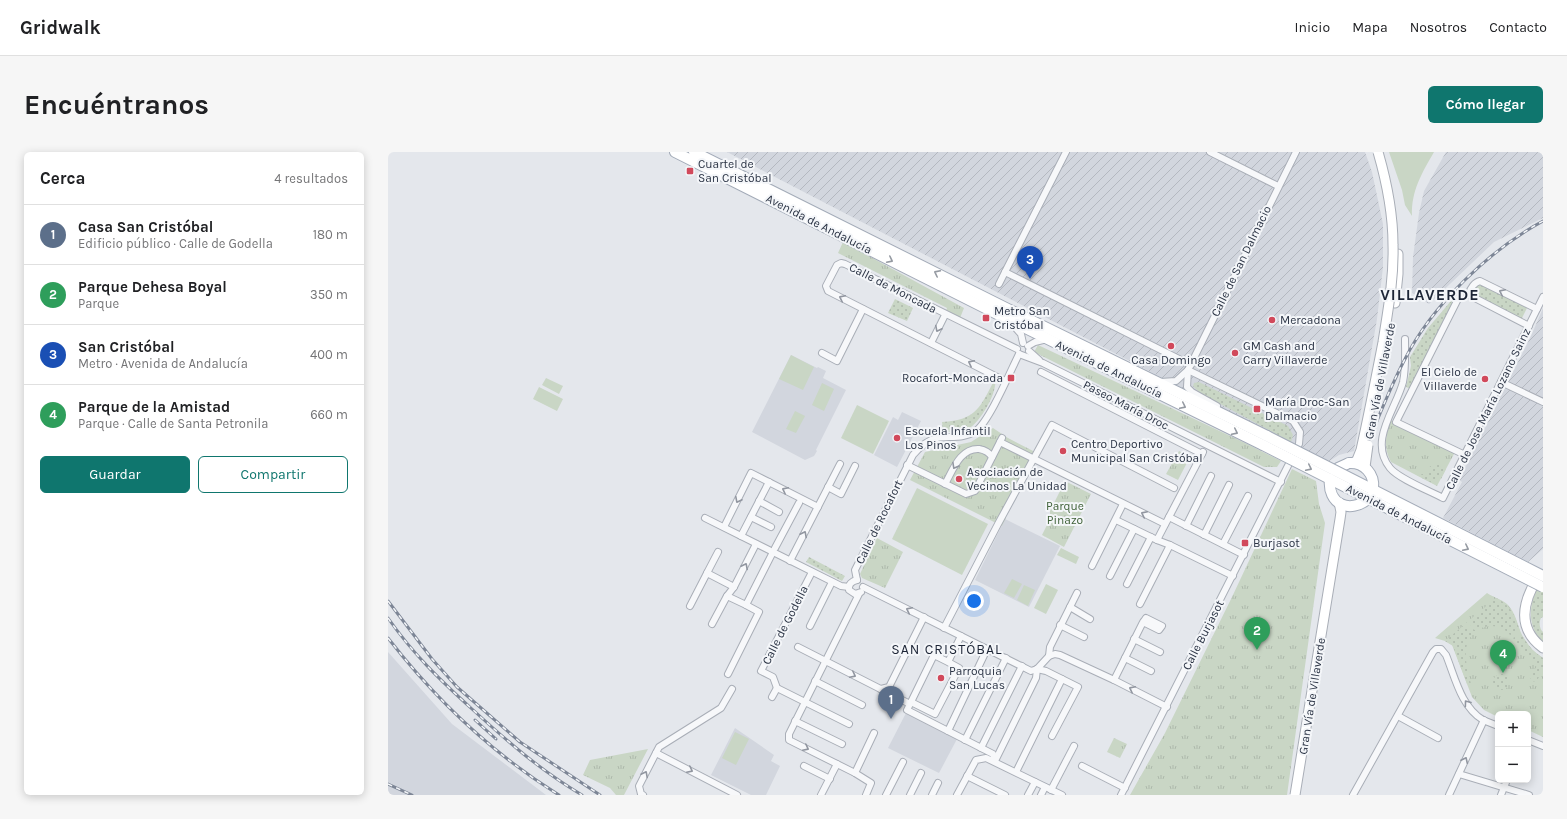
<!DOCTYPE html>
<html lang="es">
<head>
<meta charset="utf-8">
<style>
	:root { --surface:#fff; --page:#f6f6f6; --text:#202124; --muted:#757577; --line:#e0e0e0; --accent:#0f766e }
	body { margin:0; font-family:Karla,sans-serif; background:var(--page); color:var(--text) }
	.controls { position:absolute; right:12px; bottom:12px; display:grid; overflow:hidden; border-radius:6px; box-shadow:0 2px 10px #0003 }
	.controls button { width:36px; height:36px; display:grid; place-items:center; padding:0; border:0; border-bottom:1px solid var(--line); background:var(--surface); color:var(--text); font:20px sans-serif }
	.you { position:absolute; left:586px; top:449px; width:14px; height:14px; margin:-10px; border:3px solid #fff; border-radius:50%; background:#1a73e8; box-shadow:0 0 0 6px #1a73e833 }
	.badge { display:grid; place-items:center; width:26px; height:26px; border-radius:50%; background:var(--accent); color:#fff; font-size:13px; font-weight:700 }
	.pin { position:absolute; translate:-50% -33px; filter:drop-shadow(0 1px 2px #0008) }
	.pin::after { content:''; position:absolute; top:21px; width:14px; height:12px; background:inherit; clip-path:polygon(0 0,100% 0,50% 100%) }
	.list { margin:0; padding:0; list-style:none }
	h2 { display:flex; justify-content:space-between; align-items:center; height:52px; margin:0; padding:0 16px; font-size:17px }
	h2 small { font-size:13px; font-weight:400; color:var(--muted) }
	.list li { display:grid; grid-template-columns:26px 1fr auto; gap:12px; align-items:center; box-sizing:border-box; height:60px; padding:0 16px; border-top:1px solid var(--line) }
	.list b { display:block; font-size:15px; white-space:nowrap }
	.list p { margin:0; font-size:13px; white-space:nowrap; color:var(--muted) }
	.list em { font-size:13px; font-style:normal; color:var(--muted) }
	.actions { display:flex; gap:8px; padding:12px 16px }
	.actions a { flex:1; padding:9px 0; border:1px solid var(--accent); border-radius:6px; text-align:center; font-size:14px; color:var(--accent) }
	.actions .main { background:var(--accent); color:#fff }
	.map { position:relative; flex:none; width:1155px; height:643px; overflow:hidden; border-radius:6px }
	header { display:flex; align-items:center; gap:24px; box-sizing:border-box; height:56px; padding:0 20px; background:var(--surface); border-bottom:1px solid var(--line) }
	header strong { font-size:19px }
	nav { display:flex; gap:22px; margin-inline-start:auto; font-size:14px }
	.intro { display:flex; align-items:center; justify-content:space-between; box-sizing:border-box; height:96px; padding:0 24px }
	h1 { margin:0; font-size:28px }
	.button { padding:10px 18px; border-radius:6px; background:var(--accent); color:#fff; font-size:14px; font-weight:700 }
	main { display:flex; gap:24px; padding:0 24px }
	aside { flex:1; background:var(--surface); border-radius:6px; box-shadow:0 2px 10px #0003 }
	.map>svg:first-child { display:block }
</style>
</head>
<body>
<header>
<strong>Gridwalk</strong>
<nav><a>Inicio</a><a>Mapa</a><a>Nosotros</a><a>Contacto</a></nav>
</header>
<div class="intro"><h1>Encuéntranos</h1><a class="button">Cómo llegar</a></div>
<main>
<aside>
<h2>Cerca<small>4 resultados</small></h2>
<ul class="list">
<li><span class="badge" style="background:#5c6f8a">1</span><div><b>Casa San Cristóbal</b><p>Edificio público · Calle de Godella</p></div><em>180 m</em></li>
<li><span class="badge" style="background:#2e9e5b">2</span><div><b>Parque Dehesa Boyal</b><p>Parque</p></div><em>350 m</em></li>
<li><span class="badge" style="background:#1a4fb4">3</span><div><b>San Cristóbal</b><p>Metro · Avenida de Andalucía</p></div><em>400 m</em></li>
<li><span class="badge" style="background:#2e9e5b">4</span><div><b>Parque de la Amistad</b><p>Parque · Calle de Santa Petronila</p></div><em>660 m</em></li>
</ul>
<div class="actions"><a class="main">Guardar</a><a>Compartir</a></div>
</aside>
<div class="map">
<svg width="1155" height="643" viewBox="0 0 1155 643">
	<defs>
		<pattern id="industrial-furrows" width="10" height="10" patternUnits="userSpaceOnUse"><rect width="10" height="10" fill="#d2d6de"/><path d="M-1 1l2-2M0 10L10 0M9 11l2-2" fill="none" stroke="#b4b8c0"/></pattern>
		<pattern id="park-tufts" width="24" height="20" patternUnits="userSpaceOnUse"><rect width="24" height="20" fill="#c9d6c5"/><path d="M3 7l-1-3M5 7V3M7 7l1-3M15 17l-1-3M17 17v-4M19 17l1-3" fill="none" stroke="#adb8ab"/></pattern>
		<pattern id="garden-dots" width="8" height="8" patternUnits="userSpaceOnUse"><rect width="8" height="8" fill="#c9d6c5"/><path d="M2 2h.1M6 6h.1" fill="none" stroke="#adb8ab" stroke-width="1.8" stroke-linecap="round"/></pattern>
	</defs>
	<rect width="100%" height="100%" fill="#e4e7ec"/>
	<g fill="#d2d6de">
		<polygon points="403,203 429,216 430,215 438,219 435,226 458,238 428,298 429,299 426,304 417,308 364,280"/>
		<polygon points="514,260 533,269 509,315 486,303 505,265 510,268"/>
		<polygon points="617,367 672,394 641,455 587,428"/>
		<polygon points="0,500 64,572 158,643 0,643"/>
		<polygon points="518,561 569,587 551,621 500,596"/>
		<polygon points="347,576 386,603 383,609 392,614 378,643 363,643 323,623"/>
	</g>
	<g fill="url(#industrial-furrows)">
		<polygon points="339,0 977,0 984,20 995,72 995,115 989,167 966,299 951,303 938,311"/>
		<polygon points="1058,0 1155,0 1155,66 1106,90 1041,152 1024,141 1025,105 1031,61 1036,39"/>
		<polygon points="1155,156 1155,397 1140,410 1055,366 1074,330 1071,328 1143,184"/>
	</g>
	<g fill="#c9d6c5">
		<path d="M1001 0H1046C1034 21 1023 39 1024 64L1017 53 1014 38Z"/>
		<polygon points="403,203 426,215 415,238 391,227"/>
		<polygon points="158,226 175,234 171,242 154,233"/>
		<polygon points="434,231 446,237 436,259 424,253"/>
		<polygon points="151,235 175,247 169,259 145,247"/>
		<polygon points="469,253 501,269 485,302 453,286"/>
		<polygon points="407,259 417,264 408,281 398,277"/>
		<polygon points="529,336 600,372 574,423 504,387"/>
		<polygon points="673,396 691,405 688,412 669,403"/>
		<polygon points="624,427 634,432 626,446 616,441"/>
		<polygon points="658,432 670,438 658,462 646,456"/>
		<polygon points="636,433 647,438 640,454 629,448"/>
		<polygon points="347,580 361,587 348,613 334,606"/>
	</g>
	<g fill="url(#park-tufts)">
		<polygon points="455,90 576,156 572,166 558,159 559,156 450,101"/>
		<polygon points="650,193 857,291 893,309 889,315 876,315 646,200"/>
		<path d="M1002 268 1067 300 1049 334 1003 310C995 296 998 282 1002 268Z"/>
		<polygon points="605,276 620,286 649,301 614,364 618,366 614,374 522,328 537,300 583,290"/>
		<polygon points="791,299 802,305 790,328 778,322"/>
		<polygon points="904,317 928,329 931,352 937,371 899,643 742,643 777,581 844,445"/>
		<polygon points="679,330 703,342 676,395 654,383 662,367 662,359 673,337"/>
		<polygon points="489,386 515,400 497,436 474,426 472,422"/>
		<path d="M1099 441C1105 445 1113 447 1119 452 1128 461 1129 472 1134 483 1139 493 1146 500 1155 506V585L1140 578V562H1110V565L1096 558 1084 545 1064 493 1057 489 1047 486Z"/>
		<polygon points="726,586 739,592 732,606 719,600"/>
		<polygon points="260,597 236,643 228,643 222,636 195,623 202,608"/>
	</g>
	<g fill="url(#garden-dots)">
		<polygon points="1091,131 1140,154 1133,168 1085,144 1083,138"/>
		<polygon points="1068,143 1069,144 1023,237 1018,235 1023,214 1022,205 1040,176"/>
		<polygon points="507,147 525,156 519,169 500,161"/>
		<path d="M607 227C610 240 592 271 580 277 572 281 563 280 555 280L554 270C589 268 592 255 607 227Z"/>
		<polygon points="811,230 900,274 905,283 903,290 812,241 805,234 806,231"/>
		<path d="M1047 311 1058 317 1053 327 1050 325 1046 332 1027 322C1033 323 1037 322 1042 319L1040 316Z"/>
		<polygon points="421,405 457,424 454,429 418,410"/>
		<path d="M1149 437 1155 440V465L1153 466C1151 470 1151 476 1155 480V491C1140 475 1140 455 1149 437Z"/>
		<path d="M1108 446C1123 453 1127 464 1132 479L1122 483C1114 473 1102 472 1091 477L1078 471Z"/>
		<path d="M1076 473 1089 479C1071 491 1079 514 1083 532H1079L1065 494 1057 489Z"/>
		<polygon points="1133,482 1144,498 1155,506 1155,516 1149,529 1141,530 1149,513 1138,503 1125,486"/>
		<circle cx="1113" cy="530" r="8"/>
	</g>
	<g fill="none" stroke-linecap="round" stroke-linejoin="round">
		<defs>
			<g id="street">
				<polyline points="678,0 617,120 803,213"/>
				<polyline points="822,0 890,34"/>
				<polyline points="611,132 617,120"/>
				<polyline points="1072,143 1008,270 1077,303"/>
				<polyline points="625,173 633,182 635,191"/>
				<path d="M1141 174 1083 144 1081 142C1082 136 1087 130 1092 129L1149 157"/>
				<path d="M1017 187C1017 201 1018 216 1015 230 1008 257 980 289 1002 316 1011 327 1042 339 1055 346L1155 145"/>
				<polyline points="543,191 557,163"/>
				<polyline points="640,194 647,190 659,187"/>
				<polyline points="641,199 651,208"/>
				<polyline points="434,201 449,209 475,157"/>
				<polyline points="631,202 655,211 893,330"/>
				<polyline points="653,220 814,302"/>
				<polyline points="617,229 440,139 438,134 449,113 453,111 457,112 629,197"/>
				<polyline points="772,230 788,229 800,218"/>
				<polyline points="1113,230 1155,250"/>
				<polyline points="829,254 804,240 799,235 800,218 908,0"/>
				<polyline points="612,290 777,372"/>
				<polyline points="519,313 578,342 587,339 614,286"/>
				<path d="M557 332C565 318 572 296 591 297 597 298 601 300 604 305"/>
				<polyline points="440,335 453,342 467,314"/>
				<polyline points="371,349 391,360"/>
				<polyline points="363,365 383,375"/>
				<polyline points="781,365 856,403"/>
				<polyline points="317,366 453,434 461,435"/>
				<polyline points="728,368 769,388 782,393 845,424"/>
				<polyline points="798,374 823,324"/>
				<polyline points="336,375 363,321 430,355"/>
				<polyline points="816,383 841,333"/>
				<polyline points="353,384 381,330"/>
				<polyline points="769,388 815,300"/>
				<polyline points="835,392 860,344"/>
				<polyline points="387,396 411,351"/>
				<polyline points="402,409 452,312"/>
				<polyline points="704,414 735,352"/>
				<polyline points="424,420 373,519 385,525 389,536 461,572"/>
				<polyline points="319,421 330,400"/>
				<polyline points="722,424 746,377"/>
				<path d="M469 428 467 418 525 303C531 296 539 288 549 286 562 284 576 287 588 279 602 268 622 220 631 202"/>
				<path d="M469 428C464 429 460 432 461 438L467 442 473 440"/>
				<polyline points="739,432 763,385"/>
				<polyline points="475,435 643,519 649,517 661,504 662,495 689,441"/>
				<polyline points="471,442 401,582 401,588 467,621 483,631 478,643"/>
				<polyline points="339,444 346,435 368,392"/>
				<polyline points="752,452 782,393"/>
				<polyline points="302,454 319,421 346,435"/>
				<polyline points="682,455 702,467"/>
				<polyline points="324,472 339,444 358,453"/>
				<polyline points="672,473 696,485"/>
				<polyline points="422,474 444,430"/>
				<polyline points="556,476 610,372 664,273 786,336"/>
				<polyline points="746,487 772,500"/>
				<polyline points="410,495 522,552 519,558 605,602 607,609"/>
				<polyline points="661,504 667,502 672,503 726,528 779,555"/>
				<polyline points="737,506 763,519"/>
				<polyline points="560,510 546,503 523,550 547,562 571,516 560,510 573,484"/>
				<polyline points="649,517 658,519 690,535 664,584"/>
				<polyline points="340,522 371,460 358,453 385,400"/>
				<polyline points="726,528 754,472 758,466 774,474 771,478 755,470"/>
				<polyline points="427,529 474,553"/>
				<polyline points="493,537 501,535 536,465"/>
				<polyline points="384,545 389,536"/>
				<polyline points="1010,564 1050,586"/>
				<polyline points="407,569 454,592"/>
				<polyline points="560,579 599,497"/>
				<polyline points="577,588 618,506"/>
				<polyline points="1140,588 1155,594"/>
				<polyline points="593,596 634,514"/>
				<polyline points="268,601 349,643"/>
				<polyline points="607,609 648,526 649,517"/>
				<polyline points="416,614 442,627"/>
				<polyline points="694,614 737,636"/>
				<polyline points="628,620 674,527"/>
				<polyline points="467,621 486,581"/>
				<polyline points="1071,622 1141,643"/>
				<polyline points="579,624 617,643"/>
				<polyline points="663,638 686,594"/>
				<polyline points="255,643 253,642 251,634 271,595 333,556 344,537"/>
				<polyline points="433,643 449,612"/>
				<polyline points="498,643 515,610"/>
				<polyline points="522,643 533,621"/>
				<polyline points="544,643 550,631"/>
				<polyline points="569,643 588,608 598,606 674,643"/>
				<polyline points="640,643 647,630"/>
				<polyline points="653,643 657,635"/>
				<polyline points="733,643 911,292 912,280 905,269 800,218"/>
				<path d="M965 643 1045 500 1048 497H1053L1058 503C1067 525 1073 555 1095 568 1100 570 1105 572 1110 574"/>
				<polyline points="1061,643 1096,568"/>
				<polyline points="1113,643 1119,628"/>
			</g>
			<g id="secondary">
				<polyline points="1007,151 1010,122 1010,102"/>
				<path d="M1150 425C1135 449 1128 476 1155 496"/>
			</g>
			<g id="primary">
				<polyline points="287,0 615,165 875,293"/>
				<polyline points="306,0 618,156 879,284"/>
				<polyline points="943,325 950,316 961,311"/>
			</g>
		</defs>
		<use href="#street" stroke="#a9aeb7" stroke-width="8"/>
		<use href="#secondary" stroke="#a9aeb7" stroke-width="11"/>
		<use href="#primary" stroke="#a3abb8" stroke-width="12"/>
		<use href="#street" stroke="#f7f8fa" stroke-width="6"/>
		<use href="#secondary" stroke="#fff" stroke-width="9"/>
		<use href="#primary" stroke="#fff" stroke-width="10"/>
		<defs>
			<g id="rail">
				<path d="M975 302C989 270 1001 237 1017 207 1044 153 1103 97 1155 69"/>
				<polyline points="0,449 44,507 69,535 132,590 212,643"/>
				<path d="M0 466C25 502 52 528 84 557 120 590 152 618 194 643"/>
				<path d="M0 486C48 548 105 602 171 643"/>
				<polyline points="87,568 108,587"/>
				<polyline points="0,632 24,643"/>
			</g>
		</defs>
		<use href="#rail" stroke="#7d8696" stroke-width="3"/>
		<use href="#rail" stroke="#f4f6f9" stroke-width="1.5" stroke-dasharray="4.5" stroke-linecap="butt"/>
		<defs>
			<g id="secondary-bridge">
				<path d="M965 311 969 308 973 298C981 262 988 226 995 190 1000 158 1006 126 1005 93 1005 61 999 31 990 0"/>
				<polyline points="977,315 980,293"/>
				<polyline points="907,643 952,367 953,360 951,350"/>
			</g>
			<g id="primary-bridge">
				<polyline points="879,284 1155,424"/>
				<polyline points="875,293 1155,435"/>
				<path d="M961 311C976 310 987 322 985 337"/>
				<path d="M942 327C939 352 962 363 981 346"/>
			</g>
		</defs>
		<use href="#secondary-bridge" stroke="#a9aeb7" stroke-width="11" stroke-linecap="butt"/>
		<use href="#primary-bridge" stroke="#a3abb8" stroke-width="12" stroke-linecap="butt"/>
		<use href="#secondary-bridge" stroke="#fff" stroke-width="9"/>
		<use href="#primary-bridge" stroke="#fff" stroke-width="10"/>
	</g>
	<defs><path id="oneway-chevron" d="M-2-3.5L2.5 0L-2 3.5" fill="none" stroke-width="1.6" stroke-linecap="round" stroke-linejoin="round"/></defs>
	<g stroke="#959aa2">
		<use href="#oneway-chevron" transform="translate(502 108) rotate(27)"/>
		<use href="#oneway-chevron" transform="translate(549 121) rotate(-153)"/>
		<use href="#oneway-chevron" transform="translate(795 254) rotate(26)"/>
		<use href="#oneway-chevron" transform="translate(847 280) rotate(26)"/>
		<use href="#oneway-chevron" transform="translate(921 316) rotate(26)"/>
		<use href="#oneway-chevron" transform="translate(1078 396) rotate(27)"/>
	</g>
	<g stroke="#9196a0">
		<use href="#oneway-chevron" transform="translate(1114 140) rotate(-154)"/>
		<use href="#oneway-chevron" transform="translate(454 146) rotate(-154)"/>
		<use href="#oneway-chevron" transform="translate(550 177) rotate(117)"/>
		<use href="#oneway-chevron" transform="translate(583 211) rotate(-153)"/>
		<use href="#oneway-chevron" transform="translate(567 314) rotate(119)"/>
		<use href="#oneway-chevron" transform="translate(397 338) rotate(-153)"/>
		<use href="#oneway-chevron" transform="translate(350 348) rotate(117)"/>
		<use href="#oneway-chevron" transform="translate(756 362) rotate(-154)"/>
		<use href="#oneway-chevron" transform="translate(416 382) rotate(-63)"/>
		<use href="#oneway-chevron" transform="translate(357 414) rotate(-63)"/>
		<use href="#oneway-chevron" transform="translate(521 458) rotate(-154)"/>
		<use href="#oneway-chevron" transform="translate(465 523) rotate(27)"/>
		<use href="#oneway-chevron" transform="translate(744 537) rotate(-153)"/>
		<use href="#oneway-chevron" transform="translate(1079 551) rotate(-126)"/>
		<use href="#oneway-chevron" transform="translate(418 596) rotate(27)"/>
		<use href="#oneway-chevron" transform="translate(1077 608) rotate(-65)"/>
		<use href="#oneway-chevron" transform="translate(302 618) rotate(27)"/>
		<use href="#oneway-chevron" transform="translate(257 622) rotate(-63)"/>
	</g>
	<g fill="#d1495b" stroke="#f4f6f9" stroke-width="1.5">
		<rect x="298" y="15" width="8" height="8" rx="2"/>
		<rect x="594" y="162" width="8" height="8" rx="2"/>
		<circle cx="884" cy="168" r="4"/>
		<circle cx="783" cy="194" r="4"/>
		<circle cx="847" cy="201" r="4"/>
		<rect x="619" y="222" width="8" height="8" rx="2"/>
		<circle cx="1097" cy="227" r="4"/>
		<rect x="865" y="253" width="8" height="8" rx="2"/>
		<circle cx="509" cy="286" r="4"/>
		<circle cx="675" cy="299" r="4"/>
		<circle cx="571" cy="327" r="4"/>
		<rect x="853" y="387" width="8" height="8" rx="2"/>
		<circle cx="553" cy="526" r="4"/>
	</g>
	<g text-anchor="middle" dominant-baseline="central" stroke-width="4" stroke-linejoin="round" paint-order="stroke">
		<g font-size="12" fill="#2b3445" stroke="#f4f6f9" text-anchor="start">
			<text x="310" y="12">Cuartel de<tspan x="310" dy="14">San Cristóbal</tspan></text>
			<text x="606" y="159">Metro San<tspan x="606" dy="14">Cristóbal</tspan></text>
			<text x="892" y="168">Mercadona</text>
			<text x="855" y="194">GM Cash and<tspan x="855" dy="14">Carry Villaverde</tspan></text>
			<text x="783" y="208" text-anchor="middle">Casa Domingo</text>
			<text x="1089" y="220" text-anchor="end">El Cielo de<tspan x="1089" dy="14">Villaverde</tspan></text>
			<text x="615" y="226" text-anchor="end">Rocafort-Moncada</text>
			<text x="877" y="250">María Droc-San<tspan x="877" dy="14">Dalmacio</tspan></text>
			<text x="517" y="279">Escuela Infantil<tspan x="517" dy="14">Los Pinos</tspan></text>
			<text x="683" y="292">Centro Deportivo<tspan x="683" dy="14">Municipal San Cristóbal</tspan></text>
			<text x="579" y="320">Asociación de<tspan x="579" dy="14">Vecinos La Unidad</tspan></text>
			<text x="865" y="391">Burjasot</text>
			<text x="561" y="519">Parroquia<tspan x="561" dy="14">San Lucas</tspan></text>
		</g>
		<g font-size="12" fill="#2b3445" stroke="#f4f6f9">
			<text transform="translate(431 72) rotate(27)">Avenida de Andalucía</text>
			<text transform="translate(853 109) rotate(-64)">Calle de San Dalmacio</text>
			<text transform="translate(505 136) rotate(27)">Calle de Moncada</text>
			<text transform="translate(721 217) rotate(26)">Avenida de Andalucía</text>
			<text transform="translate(992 229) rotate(-79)">Gran Vía de Villaverde</text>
			<text transform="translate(738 253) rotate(27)">Paseo María Droc</text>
			<text transform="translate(1100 257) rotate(-64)">Calle de Jose María Lozano Sainz</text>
			<text transform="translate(1011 362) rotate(27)">Avenida de Andalucía</text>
			<text transform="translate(491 370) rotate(-64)">Calle de Rocafort</text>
			<text transform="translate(397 473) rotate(-63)">Calle de Godella</text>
			<text transform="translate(815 483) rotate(-63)">Calle Burjasot</text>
			<text transform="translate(924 544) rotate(-81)">Gran Vía de Villaverde</text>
		</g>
		<g font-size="12" fill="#3f6138" stroke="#f4f6f9">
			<text x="677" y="354">Parque<tspan x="677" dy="14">Pinazo</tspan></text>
		</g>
		<g font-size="14" letter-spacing="1" fill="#1d2536" stroke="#f4f6f9">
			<text x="559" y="497">SAN CRISTÓBAL</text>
		</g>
		<g font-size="16" font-weight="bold" letter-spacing="1" fill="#1d2536" stroke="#f4f6f9">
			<text x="1042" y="142">VILLAVERDE</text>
		</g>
	</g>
</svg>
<div class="controls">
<button>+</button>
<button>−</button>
</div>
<div class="you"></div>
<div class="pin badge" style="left:503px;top:567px;background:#5c6f8a">1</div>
<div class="pin badge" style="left:869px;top:498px;background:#2e9e5b">2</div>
<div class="pin badge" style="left:642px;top:127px;background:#1a4fb4">3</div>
<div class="pin badge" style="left:1115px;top:521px;background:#2e9e5b">4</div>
</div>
</main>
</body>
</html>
